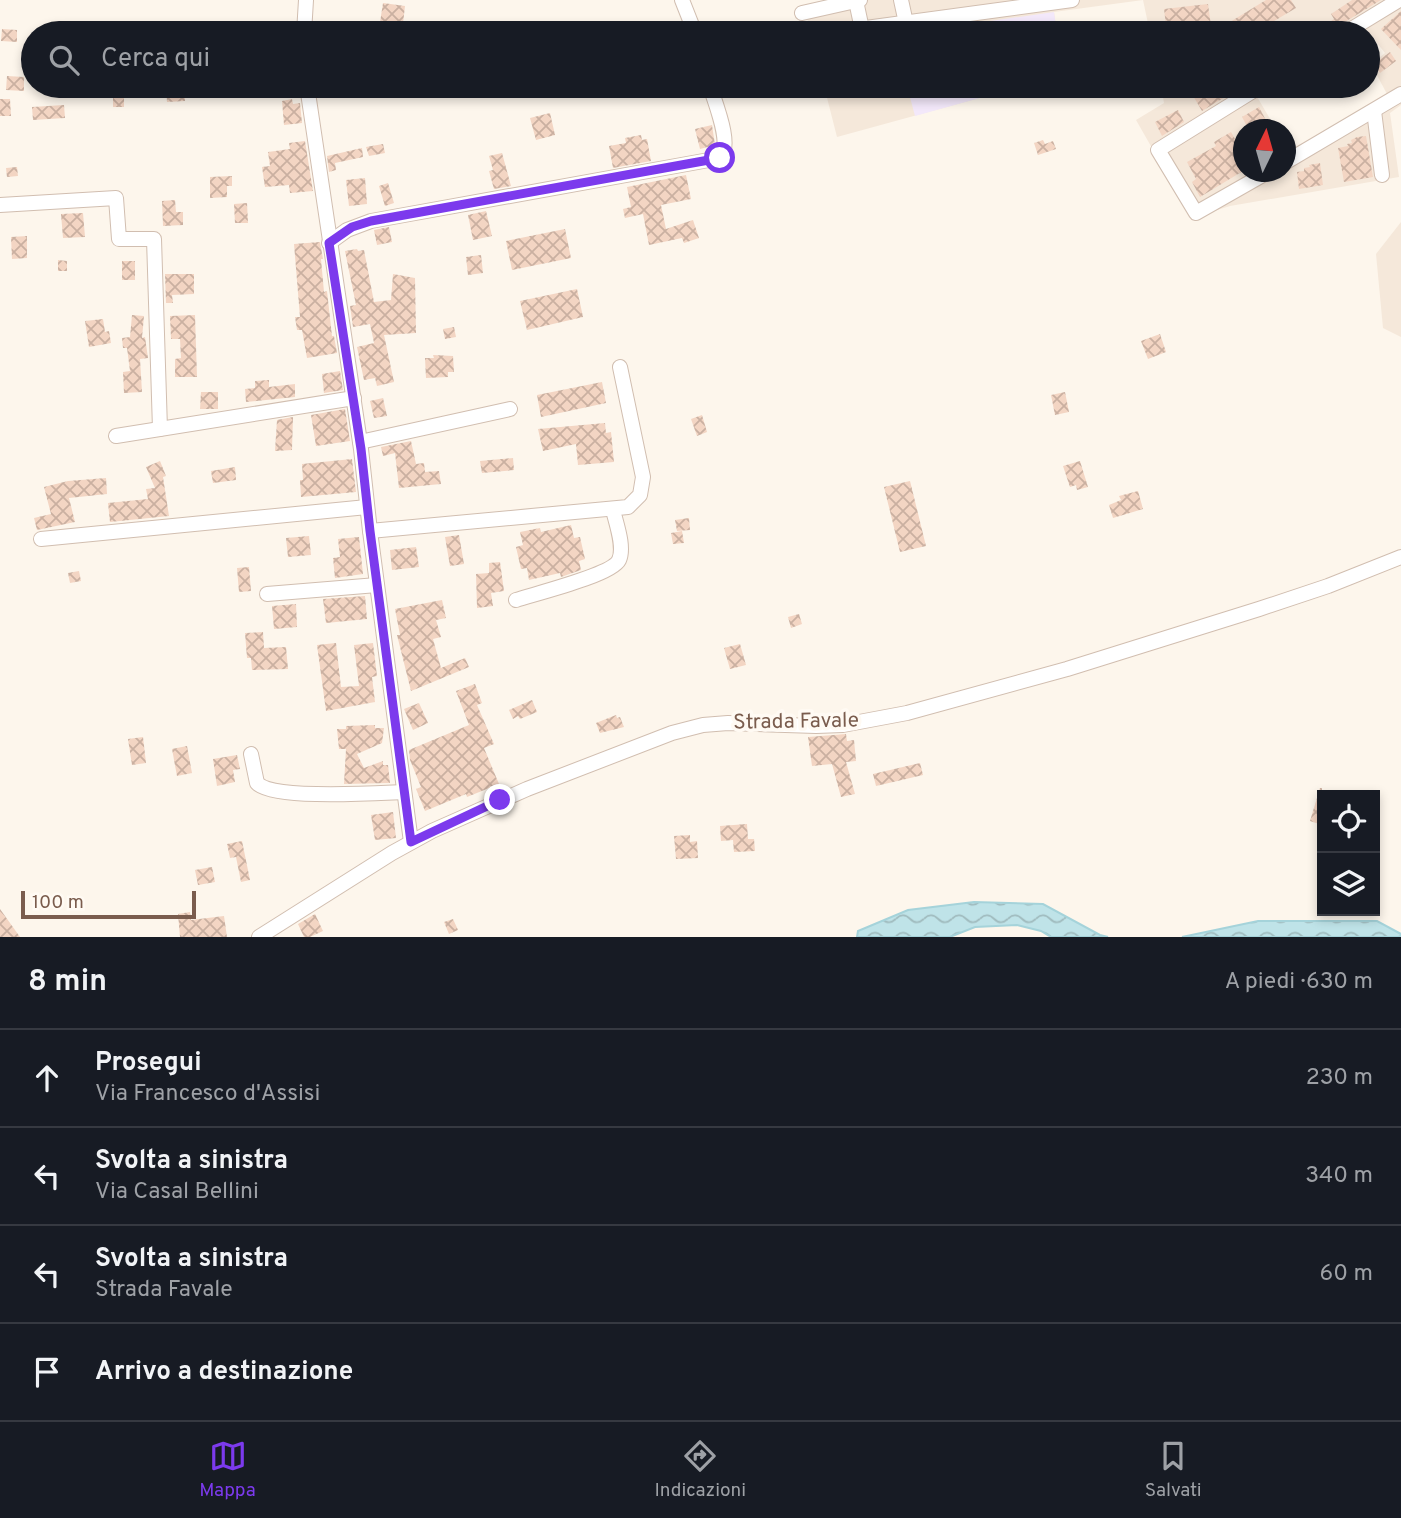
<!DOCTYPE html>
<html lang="it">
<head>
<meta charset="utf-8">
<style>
	:root { --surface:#171b24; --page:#242831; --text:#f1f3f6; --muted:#9ea1a6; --line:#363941; --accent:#7c3aed }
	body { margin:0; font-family:Overpass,sans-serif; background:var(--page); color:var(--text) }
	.controls { position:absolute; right:21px; bottom:21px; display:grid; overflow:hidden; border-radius:0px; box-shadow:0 4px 10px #0003 }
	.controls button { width:63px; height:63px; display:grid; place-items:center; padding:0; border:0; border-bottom:2px solid var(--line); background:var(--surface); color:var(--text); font:35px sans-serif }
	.compass { position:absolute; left:1233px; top:119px; width:63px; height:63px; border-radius:50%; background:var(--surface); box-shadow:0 4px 10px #0003; rotate:5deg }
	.scale { position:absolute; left:21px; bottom:18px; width:175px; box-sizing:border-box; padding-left:7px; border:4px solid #7a5c4d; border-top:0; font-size:19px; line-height:24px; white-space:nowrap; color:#7a5c4d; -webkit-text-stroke:5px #fffaf3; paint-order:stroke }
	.stop { position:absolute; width:21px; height:21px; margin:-16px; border:5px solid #7c3aed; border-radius:50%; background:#fff }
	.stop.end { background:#7c3aed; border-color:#fff; box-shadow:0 2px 7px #0008 }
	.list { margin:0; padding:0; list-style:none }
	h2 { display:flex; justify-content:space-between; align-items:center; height:91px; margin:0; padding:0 28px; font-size:30px }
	h2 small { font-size:23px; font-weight:400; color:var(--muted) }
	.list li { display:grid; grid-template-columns:46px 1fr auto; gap:21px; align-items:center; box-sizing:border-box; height:98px; padding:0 28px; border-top:2px solid var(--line) }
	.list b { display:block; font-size:26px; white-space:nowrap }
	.list p { margin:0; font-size:23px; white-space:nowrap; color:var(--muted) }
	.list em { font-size:23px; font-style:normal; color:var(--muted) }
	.icon { flex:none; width:38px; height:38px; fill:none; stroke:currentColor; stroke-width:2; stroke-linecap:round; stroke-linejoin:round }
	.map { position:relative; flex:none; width:1401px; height:937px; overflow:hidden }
	.search { position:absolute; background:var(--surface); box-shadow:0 4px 10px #0003; left:21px; right:21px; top:21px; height:77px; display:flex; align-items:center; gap:18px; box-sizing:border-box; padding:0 24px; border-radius:38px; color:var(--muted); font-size:26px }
	.sheet { height:483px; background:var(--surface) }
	nav { display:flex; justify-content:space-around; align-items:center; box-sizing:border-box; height:98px; border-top:2px solid var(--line); background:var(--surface); font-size:19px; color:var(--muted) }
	nav a { display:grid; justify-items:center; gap:4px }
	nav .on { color:var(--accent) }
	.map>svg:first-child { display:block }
</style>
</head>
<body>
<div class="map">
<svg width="1401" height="937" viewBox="0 0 1401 937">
	<defs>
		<pattern id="water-waves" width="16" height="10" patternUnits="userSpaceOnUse" patternTransform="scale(1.75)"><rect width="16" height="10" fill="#bfe3e8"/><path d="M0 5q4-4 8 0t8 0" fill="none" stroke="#a0bbbe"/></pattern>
		<pattern id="building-cross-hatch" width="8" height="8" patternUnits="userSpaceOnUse" patternTransform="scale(1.75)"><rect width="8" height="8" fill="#f3d5c3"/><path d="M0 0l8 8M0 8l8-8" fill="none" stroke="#cab0a1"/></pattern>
	</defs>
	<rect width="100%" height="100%" fill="#fdf6ec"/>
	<g fill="#f5e8da">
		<polygon points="838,0 1401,0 1401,105 1390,113 1399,177 1230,206 1192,218 1136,120 1164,103 1161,86 1272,86 1256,95 1276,129 1244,130 1244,172 1286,172 1286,146 1290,153 1387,94 1371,64 1385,53 1365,28 1357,33 1150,33 1143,0 1054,12 1057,33 811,33 804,8"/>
		<polygon points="824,86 1043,86 1005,91 837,137"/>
		<polygon points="1401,222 1401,337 1383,328 1376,254"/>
	</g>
	<g fill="#f3e8fa">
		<polygon points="1054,12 1057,33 906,33"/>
		<polygon points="907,86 1043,86 1005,91 915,116"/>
	</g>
	<g fill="url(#water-waves)" stroke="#a5d3da" stroke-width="2">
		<polygon points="974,902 1043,904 1100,935 1108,937 1051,937 1041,931 1017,925 975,927 950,937 857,937 858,931 908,910"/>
		<polygon points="1258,921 1377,921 1401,934 1401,937 1182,937"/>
	</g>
	<g fill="url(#building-cross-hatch)">
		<polygon points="1266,0 1291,0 1296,8 1254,33 1212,33"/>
		<polygon points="1352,0 1381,0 1340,25 1331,33 1291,33 1312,21 1318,30 1334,19 1331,14"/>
		<polygon points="383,3 405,6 402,32 379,29"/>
		<polygon points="1208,4 1212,33 1167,33 1164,9"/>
		<polygon points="1401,11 1401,50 1381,29"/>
		<polygon points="2,29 17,30 17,42 1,41"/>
		<polygon points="1390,52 1396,61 1380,73 1374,64"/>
		<polygon points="7,76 24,77 24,91 6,90"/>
		<polygon points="166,86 184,86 185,101 167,102"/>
		<polygon points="471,86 500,86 500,89 474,96"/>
		<polygon points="1205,86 1243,86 1202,111 1192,94"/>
		<rect x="113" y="92" width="11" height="15"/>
		<polygon points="0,99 10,99 11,116 0,116"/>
		<polygon points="292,99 293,104 300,103 302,123 284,125 282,101"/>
		<polygon points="64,105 65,118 33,120 32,107"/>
		<polygon points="1259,107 1271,130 1249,130 1242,117"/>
		<polygon points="1178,110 1184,122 1162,136 1155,122"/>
		<polygon points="550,113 555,135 536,140 530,118"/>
		<polygon points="712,125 715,145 700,149 695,129"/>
		<polygon points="1231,132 1243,153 1243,171 1200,197 1192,182 1196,179 1187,162 1216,146 1214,142"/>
		<polygon points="641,135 642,140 647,139 651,161 613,168 609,146 626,143 625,138"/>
		<polygon points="1366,136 1373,177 1344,182 1338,148 1348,146 1347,144 1352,143 1351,140 1357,137"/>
		<polygon points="1043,140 1045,144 1053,141 1056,149 1038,155 1034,143"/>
		<polygon points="305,141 313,191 290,193 289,185 265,187 262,167 270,166 268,152 290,149 289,143"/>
		<polygon points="383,144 385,153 369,156 366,147"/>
		<polygon points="362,148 363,157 335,163 336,170 329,172 327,156"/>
		<polygon points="502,153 511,186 494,189 489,171 493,170 489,156"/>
		<polygon points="1320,163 1323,185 1299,189 1297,172 1304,171 1304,168 1310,167 1309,165"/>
		<polygon points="17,167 18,176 7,177 6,168"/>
		<polygon points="686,175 691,199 661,205 666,229 693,220 699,238 684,243 682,238 649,245 643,214 625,218 623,209 631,207 627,187"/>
		<polygon points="232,176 232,186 227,186 227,197 210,198 210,177"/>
		<polygon points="365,178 367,204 349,206 346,180"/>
		<polygon points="388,183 394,203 385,206 379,186"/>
		<polygon points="175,200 176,212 183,212 183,225 163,226 162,201"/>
		<polygon points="247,203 248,223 235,223 234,204"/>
		<polygon points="486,211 492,236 473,240 468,215"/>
		<polygon points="83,213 85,237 63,238 61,214"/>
		<polygon points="389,227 392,242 377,245 374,230"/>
		<polygon points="565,229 571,258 512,270 506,241"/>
		<polygon points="27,236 27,258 12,259 11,237"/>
		<polygon points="320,242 323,259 321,259 324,292 327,291 332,336 334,336 337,353 307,358 302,330 297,330 295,317 300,317 294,244"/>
		<polygon points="357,249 358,251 364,250 374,302 391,300 393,274 415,278 416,333 384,335 394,382 377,386 375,378 364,380 357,347 374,343 370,324 353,327 350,306 356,305 345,251"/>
		<polygon points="481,255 483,273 468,275 466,257"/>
		<polygon points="58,260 67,261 67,271 58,271"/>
		<rect x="122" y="261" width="13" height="19"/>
		<polygon points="165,274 194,274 194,294 172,295 173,303 166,303"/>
		<polygon points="577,289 583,317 527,330 520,301"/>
		<polygon points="132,315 144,316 142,338 145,337 148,358 140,359 142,392 124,393 123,372 130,371 127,348 123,348 122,338 130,337"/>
		<polygon points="195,315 197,377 175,377 175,359 181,358 180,339 171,339 170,316"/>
		<polygon points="103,319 105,332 109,331 111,343 89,347 85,321"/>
		<polygon points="454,327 456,337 445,339 443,329"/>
		<polygon points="1160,334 1166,352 1148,359 1141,341"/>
		<polygon points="433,355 453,356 454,372 448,372 448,377 426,378 425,358 434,358"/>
		<polygon points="340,371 343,390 324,393 322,374"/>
		<polygon points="269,380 269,387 295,384 295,397 246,402 245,389 255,388 255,381"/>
		<polygon points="602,382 606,403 541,417 537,395"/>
		<polygon points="201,392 218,392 218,409 200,409"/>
		<polygon points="1065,392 1069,412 1055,415 1051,395"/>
		<polygon points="383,398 387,416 374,418 370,401"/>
		<polygon points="345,409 350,441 316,446 311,415"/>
		<polygon points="702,415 707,432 697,436 691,419"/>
		<polygon points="293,417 292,450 275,451 277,420"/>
		<polygon points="605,423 606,433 611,432 614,462 578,465 576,444 543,451 538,429"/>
		<polygon points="411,441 416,464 424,463 425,472 439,471 441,484 399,488 395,453 383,456 381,447"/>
		<polygon points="513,458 514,470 482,473 480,461"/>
		<polygon points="352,459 356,492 301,497 300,480 303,480 302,464"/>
		<polygon points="160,461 166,476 163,477 169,516 110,522 108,503 148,499 146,489 155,488 146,467"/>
		<polygon points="1080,461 1088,487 1077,490 1076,485 1070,487 1063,466"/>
		<polygon points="235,467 236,480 213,483 211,471"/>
		<polygon points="106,478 107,494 69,498 75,522 37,530 34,518 51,514 44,487 68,481"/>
		<polygon points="910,481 926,546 900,552 884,487"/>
		<polygon points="1138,491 1143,509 1113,518 1109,505 1121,500 1119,496"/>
		<polygon points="689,518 690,530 677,531 675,520"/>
		<polygon points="571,525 574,538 580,537 585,559 579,561 581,570 561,577 560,573 529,580 527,568 521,569 516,547 523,545 520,532 540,528 541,532"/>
		<polygon points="682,531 684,543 673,544 671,533"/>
		<polygon points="459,535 464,564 450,566 445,537"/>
		<polygon points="309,536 311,555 288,557 286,538"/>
		<polygon points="359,537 363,574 335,578 333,558 340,557 338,539"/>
		<polygon points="416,547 419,567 392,570 390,550"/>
		<polygon points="500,562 504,591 491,593 493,606 477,608 476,574 489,573 489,563"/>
		<polygon points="249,567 251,591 239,592 237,568"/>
		<polygon points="79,571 81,581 70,583 68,573"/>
		<polygon points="365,596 367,619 326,623 323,599"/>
		<polygon points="442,600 446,618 436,620 441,637 433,639 441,668 465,658 469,667 411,691 397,635 400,635 395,609"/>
		<polygon points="296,604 297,627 274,629 272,606"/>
		<polygon points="799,614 802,624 791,628 788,617"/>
		<polygon points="263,632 264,648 286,647 288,669 252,670 251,658 247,658 245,633"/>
		<polygon points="336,643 341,687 359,686 354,645 373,643 377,676 372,677 375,702 326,711 317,645"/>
		<polygon points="740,644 746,665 730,669 724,648"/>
		<polygon points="475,684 482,703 477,705 494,744 484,748 499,784 467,797 466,794 425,811 416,789 421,787 410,760 409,750 469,725 456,691"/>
		<polygon points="532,700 537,712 520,719 518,716 513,719 509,710"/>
		<polygon points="419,703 428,723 413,730 404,709"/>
		<polygon points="616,715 617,718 620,717 624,727 600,733 596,723"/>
		<polygon points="375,725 375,728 384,728 382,743 357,754 364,768 383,761 383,765 388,765 390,783 344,784 346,749 339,749 337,729 346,729 346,726"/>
		<polygon points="846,734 847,741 854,740 856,761 846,762 855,794 841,797 832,764 812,766 808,737"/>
		<polygon points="143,737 146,763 132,765 128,739"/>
		<polygon points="187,746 192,773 177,776 172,749"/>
		<polygon points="237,755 240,769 233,770 235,782 217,786 213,759"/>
		<polygon points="920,763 923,775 876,786 873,774"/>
		<polygon points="1320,788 1322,788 1322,825 1310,821"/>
		<polygon points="393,812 396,838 375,840 371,815"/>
		<polygon points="747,824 748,839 754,839 755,851 734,852 733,840 721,841 720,826"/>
		<polygon points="690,835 690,842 697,841 698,858 676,859 674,836"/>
		<polygon points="242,841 250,880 241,882 236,857 230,858 227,844"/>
		<polygon points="212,867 215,882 198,885 195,870"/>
		<polygon points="0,909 20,937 0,937"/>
		<polygon points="190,912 191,920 224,916 227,937 180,937 178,914"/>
		<polygon points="315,914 323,931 310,937 304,937 298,924"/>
		<polygon points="453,919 458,930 449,934 444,922"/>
	</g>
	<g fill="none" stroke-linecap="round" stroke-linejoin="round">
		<defs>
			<g id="minor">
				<polyline points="682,0 695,33"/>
				<polyline points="901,0 906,23"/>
				<polyline points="856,1 862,29"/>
				<polyline points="802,13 860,0"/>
				<polyline points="304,33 306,0"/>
				<polyline points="829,33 1072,0"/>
				<polyline points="1345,33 1399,0"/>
				<polyline points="307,86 361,449 370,531 411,842"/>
				<polyline points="1261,86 1158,150 1196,213 1268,172"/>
				<polyline points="1374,111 1382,175"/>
				<polyline points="1286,162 1401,94"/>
				<polyline points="0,205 116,198 119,239 154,239 160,429"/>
				<path d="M329 243 347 230 371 221 720 158C733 145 715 103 710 86"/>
				<polyline points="116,436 354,398"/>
				<polyline points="360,442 510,409"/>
				<polyline points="370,531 628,507 640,495 643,477 620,367"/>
				<polyline points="41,539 367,507"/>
				<polyline points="267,594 377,585"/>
				<path d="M516 600C534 594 612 575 619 560 625 547 616 523 613 510"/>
				<path d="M251 754 257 783C273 800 377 793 404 792"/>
				<polyline points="259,937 392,853 432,831 527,789 672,733 703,725 728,723 816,726 843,725 907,713 1067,669 1259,609 1328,586 1401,557"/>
			</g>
		</defs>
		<use href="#minor" stroke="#d1beb0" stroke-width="16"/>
		<use href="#minor" stroke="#fff" stroke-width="14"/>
	</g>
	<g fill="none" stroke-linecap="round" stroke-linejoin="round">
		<polyline stroke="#7c3aed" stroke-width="9" points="500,800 411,842 370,531 361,449 329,243 352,227 371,221 720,158"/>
	</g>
	<g text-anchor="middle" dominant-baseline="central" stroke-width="7" stroke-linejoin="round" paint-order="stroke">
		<g font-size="21" fill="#7a5c4d" stroke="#fffaf3">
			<text transform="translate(796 722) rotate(-1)">Strada Favale</text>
		</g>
	</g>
</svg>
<div class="controls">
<button><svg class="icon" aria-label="locate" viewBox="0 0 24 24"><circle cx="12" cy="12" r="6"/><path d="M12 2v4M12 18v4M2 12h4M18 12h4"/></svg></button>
<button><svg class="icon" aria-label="layers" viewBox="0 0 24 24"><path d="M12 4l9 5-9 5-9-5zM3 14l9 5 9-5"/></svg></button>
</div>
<svg class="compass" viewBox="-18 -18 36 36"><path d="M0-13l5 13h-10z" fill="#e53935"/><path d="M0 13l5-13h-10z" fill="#9ea1a6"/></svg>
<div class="scale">100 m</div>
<div class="stop" style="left:720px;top:158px"></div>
<div class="stop end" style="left:500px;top:800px"></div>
<div class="search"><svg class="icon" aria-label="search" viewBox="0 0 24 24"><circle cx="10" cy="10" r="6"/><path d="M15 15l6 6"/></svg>Cerca qui</div>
</div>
<section class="sheet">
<h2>8 min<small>A piedi · 630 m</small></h2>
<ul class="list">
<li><svg class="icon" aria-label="ahead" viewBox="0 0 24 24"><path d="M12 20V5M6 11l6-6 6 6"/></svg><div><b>Prosegui</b><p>Via Francesco d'Assisi</p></div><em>230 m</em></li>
<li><svg class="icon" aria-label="left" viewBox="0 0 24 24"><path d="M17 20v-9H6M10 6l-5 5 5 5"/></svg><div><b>Svolta a sinistra</b><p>Via Casal Bellini</p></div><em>340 m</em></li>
<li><svg class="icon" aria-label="left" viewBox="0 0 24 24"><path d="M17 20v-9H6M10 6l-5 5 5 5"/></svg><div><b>Svolta a sinistra</b><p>Strada Favale</p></div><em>60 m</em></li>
<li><svg class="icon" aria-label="arrive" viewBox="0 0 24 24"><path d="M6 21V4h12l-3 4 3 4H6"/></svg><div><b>Arrivo a destinazione</b></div></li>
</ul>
</section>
<nav>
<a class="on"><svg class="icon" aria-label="map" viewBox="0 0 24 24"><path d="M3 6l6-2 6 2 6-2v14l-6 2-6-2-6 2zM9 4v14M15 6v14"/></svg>Mappa</a>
<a><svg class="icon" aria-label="directions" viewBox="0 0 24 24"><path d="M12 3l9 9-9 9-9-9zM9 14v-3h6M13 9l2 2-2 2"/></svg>Indicazioni</a>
<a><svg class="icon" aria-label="saved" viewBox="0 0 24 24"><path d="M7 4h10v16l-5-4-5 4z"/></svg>Salvati</a>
</nav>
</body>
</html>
